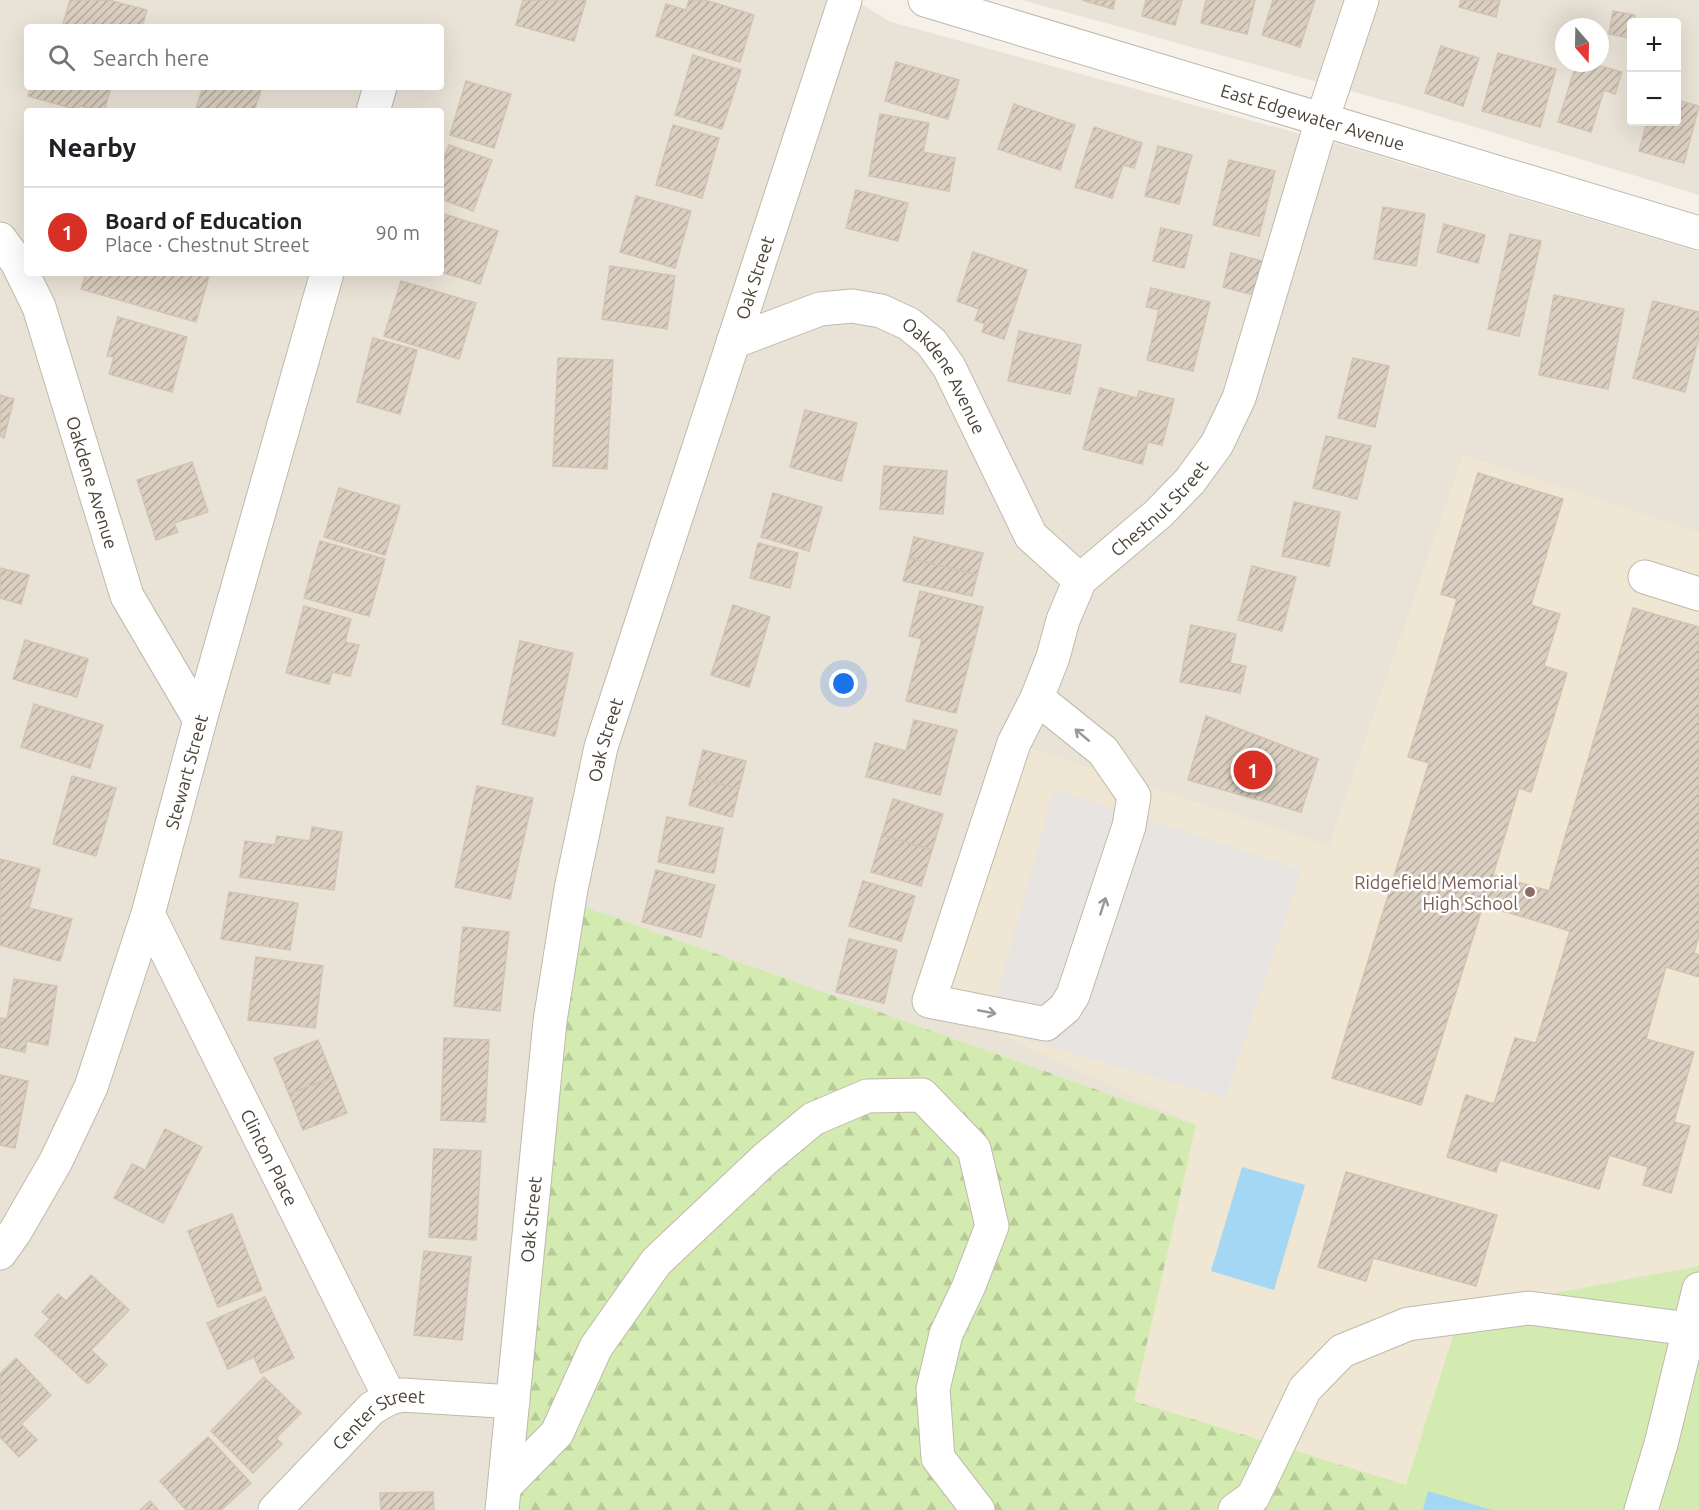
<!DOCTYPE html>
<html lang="en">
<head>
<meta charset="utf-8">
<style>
	:root { --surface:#fff; --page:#f2f2f2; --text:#202124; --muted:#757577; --line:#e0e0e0; --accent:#d93025 }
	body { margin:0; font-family:Ubuntu,sans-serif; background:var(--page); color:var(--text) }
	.controls { position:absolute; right:18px; top:18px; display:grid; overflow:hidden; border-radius:6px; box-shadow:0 6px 24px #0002 }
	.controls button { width:54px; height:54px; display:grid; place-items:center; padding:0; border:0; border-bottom:2px solid var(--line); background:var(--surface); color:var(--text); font:30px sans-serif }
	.compass { position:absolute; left:1555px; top:18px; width:54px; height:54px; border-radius:50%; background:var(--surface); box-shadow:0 6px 24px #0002; rotate:160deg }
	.you { position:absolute; left:844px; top:684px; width:21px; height:21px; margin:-15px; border:4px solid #fff; border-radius:50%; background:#1a73e8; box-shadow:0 0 0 9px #1a73e833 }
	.badge { display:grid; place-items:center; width:39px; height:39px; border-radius:50%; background:var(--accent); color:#fff; font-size:20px; font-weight:700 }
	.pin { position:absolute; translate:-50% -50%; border:3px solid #fff; box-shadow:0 2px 6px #0006 }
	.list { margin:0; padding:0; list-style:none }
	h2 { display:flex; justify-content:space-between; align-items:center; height:78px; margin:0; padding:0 24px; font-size:26px }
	h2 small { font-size:20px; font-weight:400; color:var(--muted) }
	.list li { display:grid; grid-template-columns:39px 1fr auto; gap:18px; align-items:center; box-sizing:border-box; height:90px; padding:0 24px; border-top:2px solid var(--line) }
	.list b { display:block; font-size:22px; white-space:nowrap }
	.list p { margin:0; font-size:20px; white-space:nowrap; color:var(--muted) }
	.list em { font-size:20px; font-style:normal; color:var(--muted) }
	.icon { flex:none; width:33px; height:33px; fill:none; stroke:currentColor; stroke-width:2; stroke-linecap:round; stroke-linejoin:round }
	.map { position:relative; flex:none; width:1699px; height:1510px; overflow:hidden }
	.search { position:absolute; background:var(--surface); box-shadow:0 6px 24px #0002; left:24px; top:24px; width:420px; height:66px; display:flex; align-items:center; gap:15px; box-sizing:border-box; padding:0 21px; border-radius:6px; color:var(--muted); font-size:22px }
	.panel { position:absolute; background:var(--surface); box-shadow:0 6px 24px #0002; left:24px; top:108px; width:420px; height:168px; border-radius:6px }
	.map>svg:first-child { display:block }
</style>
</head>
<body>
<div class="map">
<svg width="1699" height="1510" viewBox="0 0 1699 1510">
	<defs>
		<pattern id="forest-firs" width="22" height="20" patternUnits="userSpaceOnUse" patternTransform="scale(1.5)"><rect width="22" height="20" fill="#d3ebb1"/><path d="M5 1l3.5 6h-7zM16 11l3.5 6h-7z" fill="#b7cb99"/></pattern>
		<pattern id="building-hatch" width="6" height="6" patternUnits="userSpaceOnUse" patternTransform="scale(1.5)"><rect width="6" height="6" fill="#dbcfc1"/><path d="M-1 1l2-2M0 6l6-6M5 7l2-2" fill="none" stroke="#b4aa9e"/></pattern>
	</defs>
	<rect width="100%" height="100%" fill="#f5f1e9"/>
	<g fill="#e9e3d7" fill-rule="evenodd">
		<path d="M0 0H854L891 22 1352 148 1699 252V1266L1461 1311 1406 1485 1133 1401 1196 1125 569 901 492 1510H0ZM27 27H441V87H27ZM27 111H441V273H27Z"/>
		<path d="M1022 0H1699V195L1412 108ZM1632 22H1676V122H1632ZM1564 27H1600V63H1564Z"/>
	</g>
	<polygon fill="#efe6d3" points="1463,455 1699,532 1699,1266 1461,1311 1406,1485 1133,1401 1196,1125 929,1001 1014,743 1329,845"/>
	<polygon fill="url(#forest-firs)" points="569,901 1196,1125 1134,1401 1406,1485 1398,1510 492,1510"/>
	<polygon fill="#d3ebb1" points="1699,1266 1699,1510 1398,1510 1461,1311"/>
	<polygon fill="#e7e4e1" points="1054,789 1302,870 1225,1098 988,1028"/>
	<g fill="#a4d7f4">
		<polygon points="1242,1167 1305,1185 1274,1290 1211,1271"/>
		<polygon points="1428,1491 1492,1510 1423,1510"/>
	</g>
	<g fill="url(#building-hatch)" stroke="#d3c4b1" stroke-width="1.5">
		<polygon points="70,0 109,0 147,10 142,27 62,27"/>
		<polygon points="523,0 586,0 574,41 516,25"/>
		<polygon points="689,0 705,0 754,15 740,62 656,36 666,4 686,10"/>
		<polygon points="1082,0 1115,0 1113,9"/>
		<polygon points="1146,0 1182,0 1175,25 1142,16"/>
		<polygon points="1206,0 1255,0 1247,34 1201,23"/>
		<polygon points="1273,0 1315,0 1300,47 1262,35"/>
		<polygon points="1461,0 1500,0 1496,17 1459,7"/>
		<polygon points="1613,11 1635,15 1633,22 1632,22 1630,38 1609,34"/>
		<polygon points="1441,46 1479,58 1463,106 1425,93"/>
		<polygon points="1498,53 1556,69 1540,127 1482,111"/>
		<polygon points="693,55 741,70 722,129 675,115"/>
		<polygon points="896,62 959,80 948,119 885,101"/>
		<polygon points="1594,64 1622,72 1615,94 1604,90 1591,132 1558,122 1576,65 1592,70"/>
		<polygon points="466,81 511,94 494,148 450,135"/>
		<polygon points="31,87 111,87 104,111 79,106 78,110 28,96"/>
		<polygon points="203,87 262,87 254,111 195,111"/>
		<polygon points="1676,100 1699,106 1684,163 1639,151 1647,122 1676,122"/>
		<polygon points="1014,104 1075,125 1060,170 998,149"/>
		<polygon points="880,114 929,123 923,152 955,158 949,191 869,176"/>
		<polygon points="673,125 719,138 702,198 656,185"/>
		<polygon points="1094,127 1142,143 1134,168 1123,165 1112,198 1075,187"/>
		<polygon points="449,145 492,160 473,211 441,199 441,166"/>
		<polygon points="1158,146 1192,155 1179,204 1145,196"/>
		<polygon points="1229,160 1275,171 1259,236 1213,225"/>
		<polygon points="856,190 908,203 898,241 846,228"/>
		<polygon points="636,196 691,211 675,268 620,252"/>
		<polygon points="1383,207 1425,214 1416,266 1374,259"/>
		<polygon points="441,213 498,231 480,284 441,272"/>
		<polygon points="1444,224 1485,235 1478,263 1437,252"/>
		<polygon points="1161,228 1192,235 1184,268 1153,261"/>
		<polygon points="1510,234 1541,241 1519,336 1488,329"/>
		<polygon points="973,252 1027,270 1004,339 982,332 985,324 975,320 979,309 957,301"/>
		<polygon points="1231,253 1262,261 1254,295 1223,287"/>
		<polygon points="610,266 675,276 667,329 602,319"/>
		<polygon points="86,273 197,273 209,276 196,322 81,289"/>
		<polygon points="401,281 476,303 459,359 384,336"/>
		<polygon points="1151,288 1210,302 1193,371 1147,360 1159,310 1146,307"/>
		<polygon points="1554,295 1624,309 1608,389 1539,375"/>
		<polygon points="1653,301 1699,312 1699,337 1685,392 1633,378"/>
		<polygon points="118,317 187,337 172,392 109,374 114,357 107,356"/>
		<polygon points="1019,331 1081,345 1070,394 1008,381"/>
		<polygon points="373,338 417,350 400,414 357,402"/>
		<polygon points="558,358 613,360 607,469 553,466"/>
		<polygon points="1353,358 1389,366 1375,427 1338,418"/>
		<polygon points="1100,388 1137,398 1139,391 1174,399 1162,445 1148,442 1142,464 1083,449"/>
		<polygon points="0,395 14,399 4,438 0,436"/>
		<polygon points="805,410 857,423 841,481 790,467"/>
		<polygon points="1326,436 1371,446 1357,499 1313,488"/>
		<polygon points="192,462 208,512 174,523 178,532 156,540 137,480"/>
		<polygon points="884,466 947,471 943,514 880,509"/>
		<polygon points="1478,473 1563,499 1531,605 1560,614 1544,666 1567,673 1531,792 1519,788 1493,875 1549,891 1633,608 1699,627 1699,935 1694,953 1699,955 1699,977 1666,967 1646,1039 1694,1052 1674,1122 1690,1126 1671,1193 1643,1185 1648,1167 1609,1155 1599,1189 1500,1160 1496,1172 1447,1157 1466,1095 1494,1104 1515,1038 1536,1043 1570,931 1483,905 1421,1105 1332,1078 1429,763 1408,757 1457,599 1441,594"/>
		<polygon points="339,488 400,506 385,555 324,537"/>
		<polygon points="773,493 822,507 809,551 761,537"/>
		<polygon points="1294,502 1340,512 1329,566 1282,556"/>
		<polygon points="914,537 983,553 977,575 909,558"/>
		<polygon points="320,541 385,559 369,616 304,598"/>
		<polygon points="758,543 798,553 790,588 750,578"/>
		<polygon points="909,558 977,575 972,596 903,581"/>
		<polygon points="1252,566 1296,577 1282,631 1238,620"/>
		<polygon points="0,568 29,575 21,604 0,598"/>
		<polygon points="920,591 983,607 956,713 906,701 922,639 909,636"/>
		<polygon points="733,605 770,617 749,687 711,675"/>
		<polygon points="304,606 351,619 345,642 359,645 350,676 332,672 329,684 286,673"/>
		<polygon points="1191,625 1236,634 1230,663 1246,666 1240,693 1180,682"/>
		<polygon points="25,640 88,659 77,697 13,679"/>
		<polygon points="520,641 573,653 555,736 502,724"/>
		<polygon points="34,704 103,725 90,768 21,747"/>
		<polygon points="1206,716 1318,759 1301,812 1188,780"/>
		<polygon points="914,720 957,730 940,795 866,777 875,743 906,751"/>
		<polygon points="703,750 746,761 739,789 696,778"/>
		<polygon points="72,776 116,788 96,856 53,844"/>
		<polygon points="696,778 739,789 732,817 689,805"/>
		<polygon points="477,786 533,798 510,899 455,887"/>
		<polygon points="893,799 943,814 932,850 882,835"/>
		<polygon points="667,817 723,828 714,873 658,862"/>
		<polygon points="312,827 342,832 334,890 240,877 245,841 275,845 277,836 310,841"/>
		<polygon points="882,835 932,850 921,886 871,872"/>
		<polygon points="0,859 40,869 29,908 72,919 60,961 0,945"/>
		<polygon points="656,870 715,885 701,937 642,922"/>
		<polygon points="863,881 915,896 901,941 849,926"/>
		<polygon points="229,892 298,903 290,950 221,939"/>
		<polygon points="463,927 509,932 500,1011 454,1006"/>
		<polygon points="849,939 897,950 884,1003 836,992"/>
		<polygon points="256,957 323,966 315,1028 248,1020"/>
		<polygon points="14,979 57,986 48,1045 27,1041 25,1052 0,1047 0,1018 7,1019"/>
		<polygon points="444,1038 489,1040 485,1122 441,1120"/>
		<polygon points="318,1040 333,1077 289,1094 274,1058"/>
		<polygon points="0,1075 28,1081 15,1148 0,1145"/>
		<polygon points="333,1077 347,1113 303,1130 289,1094"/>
		<polygon points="165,1129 202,1147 163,1223 114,1198 132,1164 145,1170"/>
		<polygon points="434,1149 481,1151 476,1240 429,1237"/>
		<polygon points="1346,1172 1497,1215 1476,1286 1373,1258 1366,1281 1318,1267"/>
		<polygon points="232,1214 262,1290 218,1307 188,1231"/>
		<polygon points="424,1251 471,1257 462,1340 414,1335"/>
		<polygon points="91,1275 129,1310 91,1350 107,1365 88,1384 35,1335 50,1319 42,1312 58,1294 66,1301"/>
		<polygon points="265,1297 294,1358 261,1373 254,1357 228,1369 207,1323"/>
		<polygon points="16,1358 51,1395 21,1424 37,1440 19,1457 0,1437 0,1374"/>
		<polygon points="264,1377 301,1413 276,1438 282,1444 253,1473 211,1431"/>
		<polygon points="208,1437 251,1483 221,1510 186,1510 160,1481"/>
		<polygon points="433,1492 434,1510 381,1510 380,1493"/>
		<polygon points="150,1501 158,1510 140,1510"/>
	</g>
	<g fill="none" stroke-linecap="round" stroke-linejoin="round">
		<defs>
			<g id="minor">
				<path id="s1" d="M925 0 1699 233"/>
				<polyline points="373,111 380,87"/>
				<path id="s2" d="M0 239 17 262 39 307 127 596 200 720"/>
				<path id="s3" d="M733 342 820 309 852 306 881 311 909 324 931 342 949 367 1031 536 1080 580"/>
				<polyline points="1645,577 1699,594"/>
				<path id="s4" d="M1037 698 1103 751 1134 796 1129 826 1073 995 1065 1008 1046 1024 929 1001 1014 743 1037 698 1053 657 1063 620 1080 580 1158 514 1190 481 1217 444 1239 398 1322 120 1362 0"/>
				<path id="s5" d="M148 914 390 1398"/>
				<path id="s6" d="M0 1253 15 1232 56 1161 91 1087 148 914 200 720 327 273"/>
				<polyline points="505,1486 557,1433 596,1347 656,1262 765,1159 813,1119 867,1096 922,1095 974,1149 992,1226 968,1288 946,1334 933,1389 938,1458 978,1510"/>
				<path id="s7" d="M275 1510 372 1408 390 1398 402 1395 513 1402"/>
				<path id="s8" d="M502 1510 550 1021 571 889 601 747 845 0"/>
				<polyline points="1235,1510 1253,1497 1305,1389 1342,1351 1408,1324 1529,1308 1689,1329"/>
				<polyline points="1641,1510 1661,1444 1699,1289"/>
			</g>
		</defs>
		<use href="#minor" stroke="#c1b9ab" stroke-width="35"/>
		<use href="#minor" stroke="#fff" stroke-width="33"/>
	</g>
	<defs><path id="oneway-shaft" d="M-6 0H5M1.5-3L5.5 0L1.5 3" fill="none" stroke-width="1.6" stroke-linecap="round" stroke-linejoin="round" transform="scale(1.5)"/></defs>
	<g stroke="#9b9791">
		<use href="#oneway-shaft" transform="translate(1082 735) rotate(-140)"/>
		<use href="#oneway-shaft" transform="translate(1103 906) rotate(-72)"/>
		<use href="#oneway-shaft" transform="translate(987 1012) rotate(11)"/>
	</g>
	<circle fill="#8d6e63" stroke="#fff" stroke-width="2" cx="1530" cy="892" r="6"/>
	<g text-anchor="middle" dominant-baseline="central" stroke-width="5" stroke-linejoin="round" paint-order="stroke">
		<g font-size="18" fill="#4a4237" stroke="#fff">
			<text stroke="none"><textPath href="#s1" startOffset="405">East Edgewater Avenue</textPath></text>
			<text stroke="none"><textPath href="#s8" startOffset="1264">Oak Street</textPath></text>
			<text stroke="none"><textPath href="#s3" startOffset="249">Oakdene Avenue</textPath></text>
			<text stroke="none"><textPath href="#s2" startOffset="262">Oakdene Avenue</textPath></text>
			<text stroke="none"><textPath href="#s4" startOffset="1062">Chestnut Street</textPath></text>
			<text stroke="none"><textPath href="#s8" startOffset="778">Oak Street</textPath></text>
			<text stroke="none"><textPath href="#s6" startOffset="519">Stewart Street</textPath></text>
			<text stroke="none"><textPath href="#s5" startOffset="272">Clinton Place</textPath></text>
			<text stroke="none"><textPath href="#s8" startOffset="292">Oak Street</textPath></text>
			<text stroke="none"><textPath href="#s7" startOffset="142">Center Street</textPath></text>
		</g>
		<g font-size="18" fill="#785e54" stroke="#fff" text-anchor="end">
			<text x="1518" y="882">Ridgefield Memorial<tspan x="1518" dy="21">High School</tspan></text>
		</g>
	</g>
</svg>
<div class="controls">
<button>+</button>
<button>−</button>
</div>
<svg class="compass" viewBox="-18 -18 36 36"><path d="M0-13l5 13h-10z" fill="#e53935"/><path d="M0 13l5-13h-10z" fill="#757577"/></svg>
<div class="you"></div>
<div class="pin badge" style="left:1253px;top:770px">1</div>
<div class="search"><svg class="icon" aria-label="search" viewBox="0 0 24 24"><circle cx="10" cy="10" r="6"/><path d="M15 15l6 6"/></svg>Search here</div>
<section class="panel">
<h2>Nearby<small></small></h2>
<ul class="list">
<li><span class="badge">1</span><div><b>Board of Education</b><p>Place · Chestnut Street</p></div><em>90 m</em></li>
</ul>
</section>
</div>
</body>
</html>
